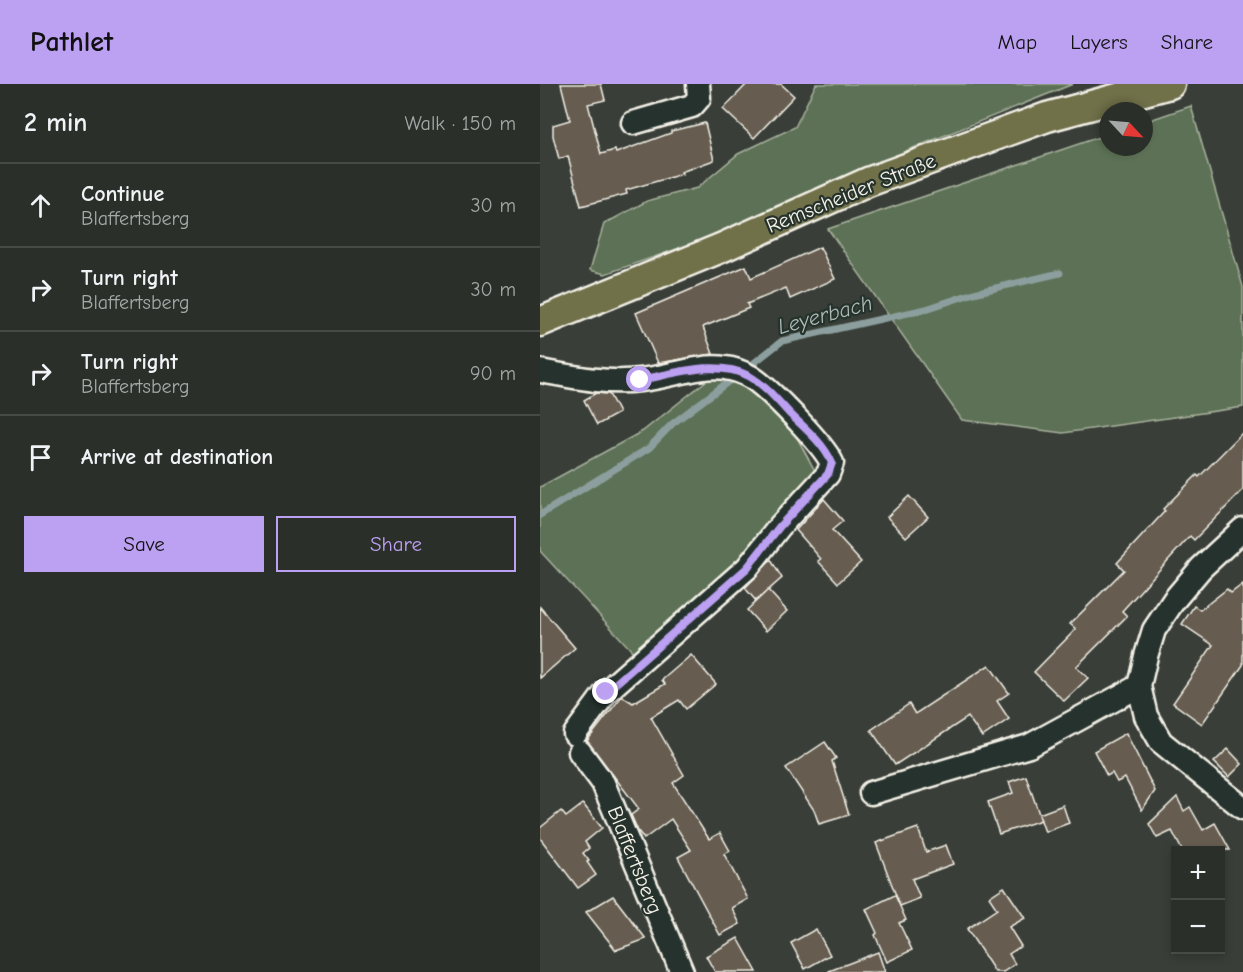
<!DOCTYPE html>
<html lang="en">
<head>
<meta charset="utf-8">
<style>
	:root { --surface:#2b2f2a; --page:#373b36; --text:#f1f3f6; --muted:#a6a9a8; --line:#474a47; --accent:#bca0f2 }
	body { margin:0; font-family:"Comic Neue",sans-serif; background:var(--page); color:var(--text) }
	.controls { position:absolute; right:18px; bottom:18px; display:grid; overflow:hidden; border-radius:0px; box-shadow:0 3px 9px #0003 }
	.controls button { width:54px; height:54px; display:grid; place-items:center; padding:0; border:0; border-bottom:2px solid var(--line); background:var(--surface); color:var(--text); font:30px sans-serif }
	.compass { position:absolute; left:559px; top:18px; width:54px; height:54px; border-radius:50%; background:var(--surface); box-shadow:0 3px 9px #0003; rotate:116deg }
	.stop { position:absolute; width:18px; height:18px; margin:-14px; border:4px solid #bca0f2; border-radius:50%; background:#fff }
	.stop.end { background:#bca0f2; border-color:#fff; box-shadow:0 2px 6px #0008 }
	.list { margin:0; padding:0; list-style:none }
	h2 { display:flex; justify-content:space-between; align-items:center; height:78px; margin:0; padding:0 24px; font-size:26px }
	h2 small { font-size:20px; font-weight:400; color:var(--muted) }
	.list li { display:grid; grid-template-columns:39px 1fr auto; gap:18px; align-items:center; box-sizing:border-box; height:84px; padding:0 24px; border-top:2px solid var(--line) }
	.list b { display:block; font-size:22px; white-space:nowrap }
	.list p { margin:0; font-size:20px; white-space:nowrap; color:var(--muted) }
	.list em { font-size:20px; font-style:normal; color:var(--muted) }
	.actions { display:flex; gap:12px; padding:18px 24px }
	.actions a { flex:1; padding:14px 0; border:2px solid var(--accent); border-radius:0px; text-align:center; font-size:21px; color:var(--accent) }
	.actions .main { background:var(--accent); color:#111 }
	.icon { flex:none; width:33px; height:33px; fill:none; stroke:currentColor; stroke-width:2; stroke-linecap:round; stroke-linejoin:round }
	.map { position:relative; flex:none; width:703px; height:888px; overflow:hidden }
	header { display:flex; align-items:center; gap:36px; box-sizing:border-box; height:84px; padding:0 30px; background:var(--accent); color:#111 }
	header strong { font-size:28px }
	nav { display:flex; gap:33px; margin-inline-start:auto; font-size:21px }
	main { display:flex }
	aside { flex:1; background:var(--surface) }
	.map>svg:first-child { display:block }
</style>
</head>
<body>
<header>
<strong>Pathlet</strong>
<nav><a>Map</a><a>Layers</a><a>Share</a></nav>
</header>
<main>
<aside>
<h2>2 min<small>Walk · 150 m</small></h2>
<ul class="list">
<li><svg class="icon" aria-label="ahead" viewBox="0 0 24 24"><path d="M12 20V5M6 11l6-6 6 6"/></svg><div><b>Continue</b><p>Blaffertsberg</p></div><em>30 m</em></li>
<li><svg class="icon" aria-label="right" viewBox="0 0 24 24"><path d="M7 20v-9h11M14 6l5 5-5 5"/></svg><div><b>Turn right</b><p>Blaffertsberg</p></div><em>30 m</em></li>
<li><svg class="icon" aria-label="right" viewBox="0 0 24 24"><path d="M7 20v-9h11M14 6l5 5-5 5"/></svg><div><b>Turn right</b><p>Blaffertsberg</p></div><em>90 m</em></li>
<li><svg class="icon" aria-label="arrive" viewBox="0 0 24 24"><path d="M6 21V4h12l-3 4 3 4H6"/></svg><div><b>Arrive at destination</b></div></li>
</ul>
<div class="actions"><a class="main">Save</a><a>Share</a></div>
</aside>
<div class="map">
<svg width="703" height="888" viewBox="0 0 703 888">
	<rect width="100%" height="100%" fill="#393f38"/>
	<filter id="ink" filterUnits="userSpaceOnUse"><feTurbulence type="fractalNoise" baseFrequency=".0167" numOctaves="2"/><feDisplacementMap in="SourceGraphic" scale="12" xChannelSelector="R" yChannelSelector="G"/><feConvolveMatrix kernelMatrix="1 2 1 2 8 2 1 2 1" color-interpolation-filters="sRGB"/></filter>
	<g filter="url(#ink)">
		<g fill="#5c7154" stroke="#a8b19e" stroke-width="1.5">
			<polygon points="276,0 533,0 368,66 177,151 65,190 50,186 64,140 107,117 157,104 198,70 255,43"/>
			<polygon points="651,22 703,203 703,323 523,349 422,336 288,145 568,50 568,63 604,63 604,38"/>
			<polygon points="176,289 201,298 256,352 275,387 198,476 94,569 0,467 0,403 103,347"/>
		</g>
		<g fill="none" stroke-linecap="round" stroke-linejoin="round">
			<g stroke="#8c9f9e" stroke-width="7">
				<polyline points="205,286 242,257 386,225 434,209 520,189"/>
				<polyline points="0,431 109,364 132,340 196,292"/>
			</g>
		</g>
		<g fill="#665c50" stroke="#f4f1e8" stroke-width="1.5">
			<polygon points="21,0 61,0 65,16 48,20 61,70 75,66 76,69 131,49 131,47 165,39 174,76 141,88 142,90 86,106 87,110 41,122 28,72 19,75 13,52 13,41 30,36"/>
			<polygon points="207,0 241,0 254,12 214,54 183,25"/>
			<polygon points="280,163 295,195 250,215 246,204 207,220 209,224 163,243 173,270 118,279 96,229 206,182 211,194"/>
			<polygon points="56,309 69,310 79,329 57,341 44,316"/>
			<polygon points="703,348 703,406 654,456 650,452 582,527 587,532 536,583 548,594 524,617 494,588 536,545 530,540 584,486 577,479 625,427 623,425 657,391 659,393"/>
			<polygon points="369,412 388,433 366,453 347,433"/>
			<polygon points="284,415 303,437 292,446 321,478 298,499 278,477 281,475 256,446"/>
			<polygon points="231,476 242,494 216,517 205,504"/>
			<polygon points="703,500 703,581 662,640 633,619 673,561 642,540 654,522 660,526 687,505 691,509"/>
			<polygon points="228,506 247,527 226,547 207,526"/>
			<polygon points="0,523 35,564 0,594"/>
			<polygon points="151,571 176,600 146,625 139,616 111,633 144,691 133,699 169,755 180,749 190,767 184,770 208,815 192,824 200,840 180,851 138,773 151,766 131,735 104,755 98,747 91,731 99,725 47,657 82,612 93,619 125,600 122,596"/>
			<polygon points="449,581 469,609 457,617 469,635 442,653 428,633 355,681 331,646 369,620 375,630"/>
			<polygon points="586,649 615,707 602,726 585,694 577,698 572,689 567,692 554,667"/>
			<polygon points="285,658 296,674 292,677 309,731 279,740 274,726 246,684"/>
			<polygon points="688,665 702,680 689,693 674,678"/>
			<polygon points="486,692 499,730 523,721 529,739 505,748 499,731 501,736 459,750 448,718 473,709 469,698"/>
			<polygon points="637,713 644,727 650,723 663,746 675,739 690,766 642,766 632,747 617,754 609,740"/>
			<polygon points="43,720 62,744 45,758 49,764 43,769 49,777 47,778 56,791 38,804 0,754 0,744 21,727 26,733"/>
			<polygon points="378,744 386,768 406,761 413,780 372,795 380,814 360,822 336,759"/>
			<polygon points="464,803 485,834 469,843 481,862 469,870 475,880 463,888 455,888 427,845 457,825 449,813"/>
			<polygon points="355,811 366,836 359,839 372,866 347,878 335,851 337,849 326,825"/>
			<polygon points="73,812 106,855 76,866 46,828"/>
			<polygon points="276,845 290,871 265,885 251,859"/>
			<polygon points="198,854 217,888 175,888 166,872"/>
			<polygon points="338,868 345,888 289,888 289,887"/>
		</g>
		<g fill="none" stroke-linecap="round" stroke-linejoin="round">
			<defs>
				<g id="minor">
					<polyline points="93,39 152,22 159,14 158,0"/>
					<path d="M0 287C33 293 66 300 100 296 126 294 159 280 185 284 194 285 204 289 211 293 230 305 283 360 292 379L288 390 240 442 207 484 66 608 35 650"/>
					<polyline points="703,445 661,484 634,516 614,546 606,572 599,602 606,632 621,658 703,724"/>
					<polyline points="40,668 63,699 142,888"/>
					<polyline points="331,709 489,662 599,602"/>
				</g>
				<polyline id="major" points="0,238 181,164 328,98 507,33 630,0"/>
			</defs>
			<use href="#minor" stroke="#f4f1e8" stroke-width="27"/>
			<use href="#major" stroke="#f4f1e8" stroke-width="33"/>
			<use href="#minor" stroke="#26332d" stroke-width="22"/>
			<use href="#major" stroke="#6f704a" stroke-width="28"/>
		</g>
	</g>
	<g fill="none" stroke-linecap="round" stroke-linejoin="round" filter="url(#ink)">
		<path stroke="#bca0f2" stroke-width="8" d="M66 608 207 484 240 442 288 390 292 379C284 360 265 344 250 330 238 317 225 301 209 292 176 275 134 290 100 296"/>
	</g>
	<g text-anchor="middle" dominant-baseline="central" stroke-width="4.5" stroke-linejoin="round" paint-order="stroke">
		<g font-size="21" fill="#f4f1e8" stroke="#26332d">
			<text transform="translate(311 109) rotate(-22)">Remscheider Straße</text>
			<text transform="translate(95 776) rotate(68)">Blaffertsberg</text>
		</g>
		<g font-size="22" font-style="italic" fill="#aebab7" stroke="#26332d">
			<text transform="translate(285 231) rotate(-15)">Leyerbach</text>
		</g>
	</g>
</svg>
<div class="controls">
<button>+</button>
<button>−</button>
</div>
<svg class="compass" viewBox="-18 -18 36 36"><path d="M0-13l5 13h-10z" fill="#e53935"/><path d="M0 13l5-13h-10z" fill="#a6a9a8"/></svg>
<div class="stop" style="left:100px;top:296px"></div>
<div class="stop end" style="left:66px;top:608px"></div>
</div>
</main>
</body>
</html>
